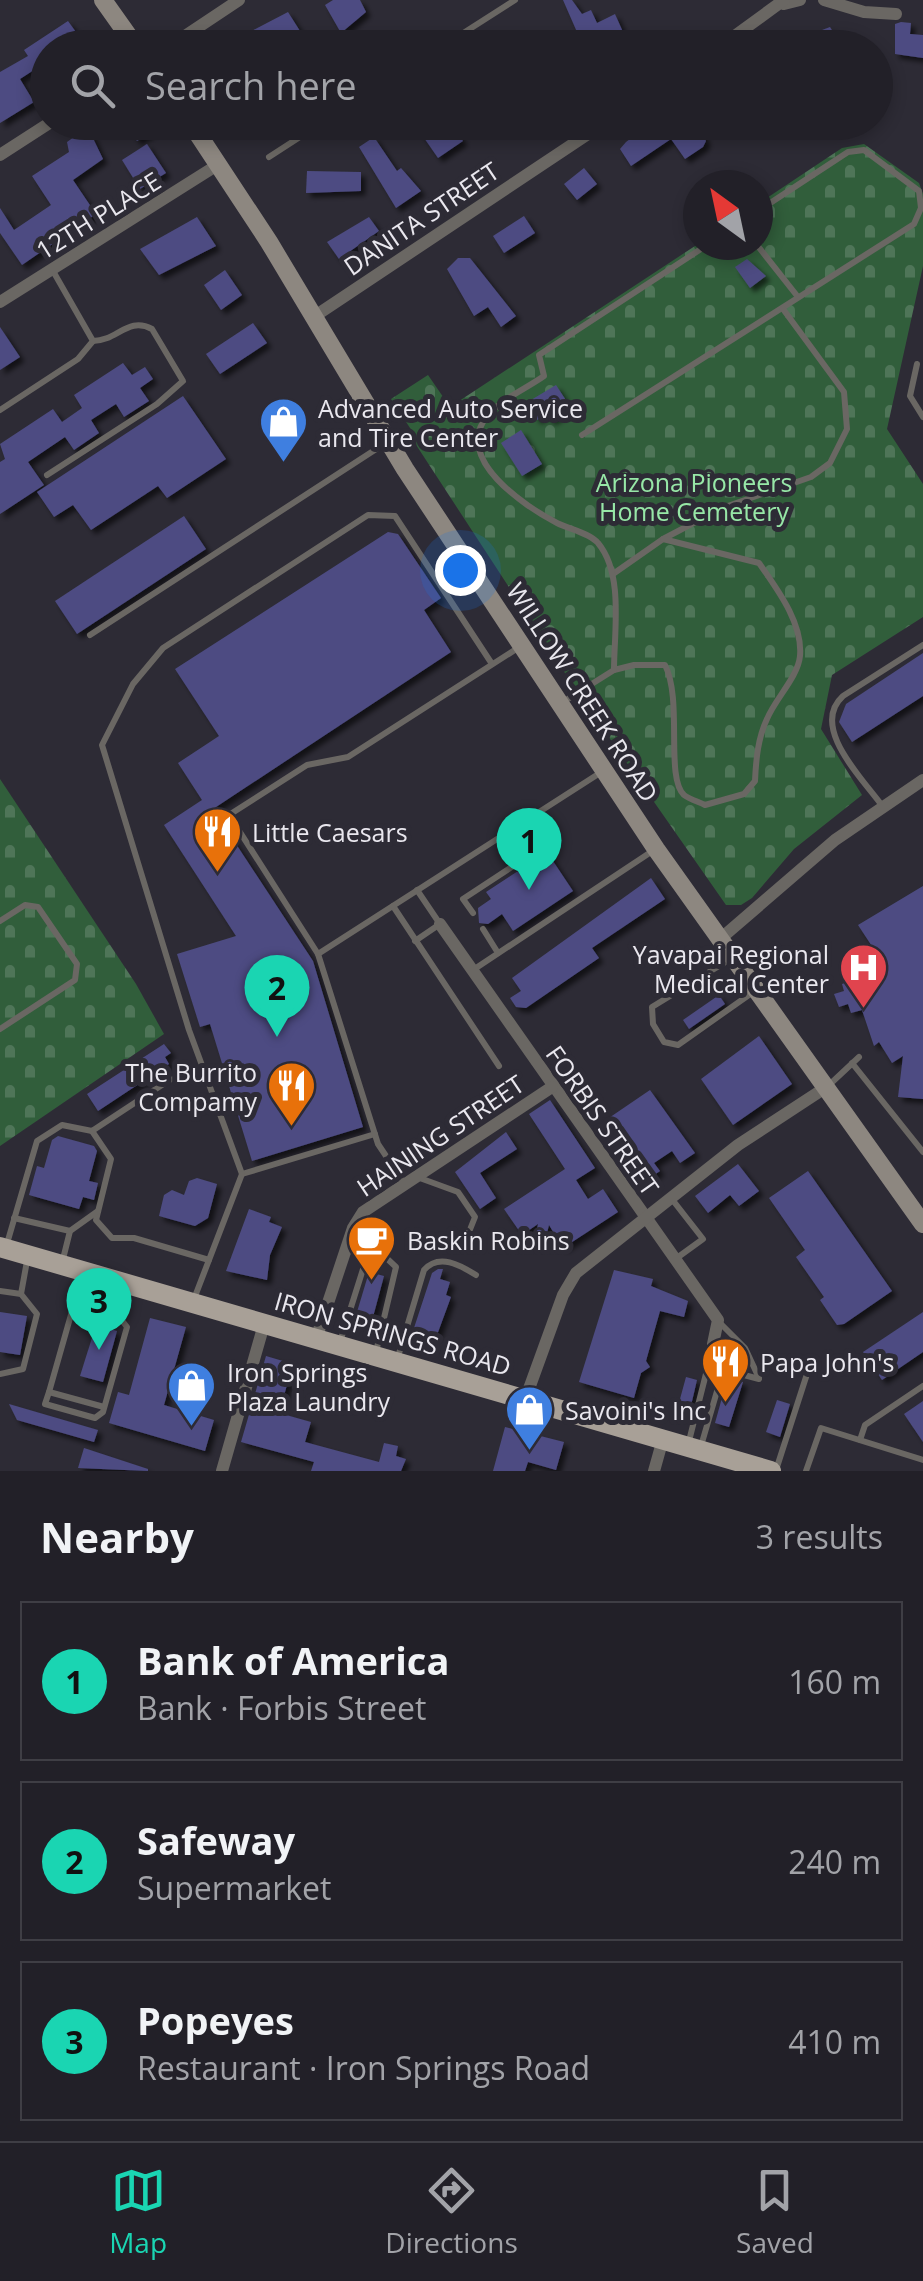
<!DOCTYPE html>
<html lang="en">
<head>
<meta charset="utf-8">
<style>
	:root { --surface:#222028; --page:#2e2d34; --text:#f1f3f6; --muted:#a2a3a8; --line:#3f3e45; --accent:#1ad5b2 }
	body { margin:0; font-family:"Open Sans",sans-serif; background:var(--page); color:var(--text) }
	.compass { position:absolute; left:683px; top:170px; width:90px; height:90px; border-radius:50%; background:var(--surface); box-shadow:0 5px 15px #0003; rotate:327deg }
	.you { position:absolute; left:460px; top:570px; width:35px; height:35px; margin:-25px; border:8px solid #fff; border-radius:50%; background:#1a73e8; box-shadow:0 0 0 15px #1a73e833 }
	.badge { display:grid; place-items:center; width:65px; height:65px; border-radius:50%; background:var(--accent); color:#111; font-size:32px; font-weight:700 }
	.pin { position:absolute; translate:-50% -82px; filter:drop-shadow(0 2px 5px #0008) }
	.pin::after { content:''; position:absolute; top:52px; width:35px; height:30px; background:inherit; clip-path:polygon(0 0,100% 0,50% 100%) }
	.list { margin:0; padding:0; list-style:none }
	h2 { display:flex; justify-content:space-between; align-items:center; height:130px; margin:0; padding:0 40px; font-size:42px }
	h2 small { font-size:32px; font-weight:400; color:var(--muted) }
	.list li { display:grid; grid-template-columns:65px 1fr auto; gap:30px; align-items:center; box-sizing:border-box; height:160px; margin:0 20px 20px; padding:0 20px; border:2px solid var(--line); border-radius:0px }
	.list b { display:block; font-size:38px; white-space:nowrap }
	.list p { margin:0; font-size:32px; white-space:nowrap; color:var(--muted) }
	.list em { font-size:32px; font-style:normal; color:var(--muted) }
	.icon { flex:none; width:55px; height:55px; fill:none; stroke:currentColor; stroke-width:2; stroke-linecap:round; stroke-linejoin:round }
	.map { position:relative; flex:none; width:923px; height:1471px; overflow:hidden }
	.search { position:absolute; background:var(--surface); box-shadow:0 5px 15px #0003; left:30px; right:30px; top:30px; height:110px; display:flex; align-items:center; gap:25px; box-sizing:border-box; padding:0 35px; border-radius:55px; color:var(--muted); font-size:38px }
	.sheet { height:670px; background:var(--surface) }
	nav { display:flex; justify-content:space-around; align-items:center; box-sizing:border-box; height:140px; border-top:2px solid var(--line); background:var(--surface); font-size:28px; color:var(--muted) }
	nav a { display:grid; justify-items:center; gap:5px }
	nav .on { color:var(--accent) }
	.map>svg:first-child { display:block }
</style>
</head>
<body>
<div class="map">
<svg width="923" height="1471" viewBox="0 0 923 1471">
	<defs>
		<pattern id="cemetery-stones" width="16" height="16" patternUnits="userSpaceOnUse" patternTransform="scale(2.5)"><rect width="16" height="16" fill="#315e3b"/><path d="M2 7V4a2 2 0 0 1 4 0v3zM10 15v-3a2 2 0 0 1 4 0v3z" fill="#4f7558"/></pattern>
		<filter id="shadow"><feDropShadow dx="4.5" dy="4.5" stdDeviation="2.5" flood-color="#0009"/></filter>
	</defs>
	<rect width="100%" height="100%" fill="#2d2b35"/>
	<g fill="url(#cemetery-stones)">
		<polygon points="864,144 919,183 923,194 923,266 887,429 923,484 923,617 832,675 821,729 862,795 794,849 752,898 741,905 726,905 578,693 409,434 412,431 391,399 428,375 450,407 698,244 758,245 758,204 842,148"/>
		<polygon points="0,779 136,984 164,1034 0,1146"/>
	</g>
	<g fill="#4d4c82" filter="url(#shadow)">
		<polygon points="333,0 360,0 366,12 341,33 325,5"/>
		<polygon points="563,0 572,0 582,14 591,10 597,23 615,14 627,41 612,48 584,48"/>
		<polygon points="288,12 300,31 289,42 293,48 270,48 267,42 250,48 242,36"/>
		<polygon points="68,21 81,39 68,48 48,48 48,61 20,79 34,102 0,123 0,72 28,56 24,50"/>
		<polygon points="901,22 911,23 910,34 923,35 923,58 895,54 895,24"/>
		<polygon points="830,27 843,48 792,48 814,33"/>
		<polygon points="554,31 568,48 534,48"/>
		<polygon points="125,122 150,122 154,130 137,141"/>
		<polygon points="413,122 450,122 463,141 438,158"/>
		<polygon points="675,122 696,122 706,141 703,147 685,159 671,139 631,166 620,149 626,142 642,130 649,140"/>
		<polygon points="81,132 84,136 90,132 103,159 73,180 96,214 22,265 0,233 0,208 14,230 51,205 32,176 69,152 67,142"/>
		<polygon points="374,137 397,171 401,168 421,191 396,208 359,147"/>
		<polygon points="147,144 166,173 140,189 122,160"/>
		<polygon points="584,168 597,184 577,200 564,184"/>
		<polygon points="307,171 361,172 361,191 306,193"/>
		<polygon points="524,216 535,233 504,253 493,236"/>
		<polygon points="197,217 216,246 159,275 140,249"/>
		<polygon points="369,217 379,231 339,259 327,242"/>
		<polygon points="458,258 470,258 516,316 501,327 488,307 474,316 447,269"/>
		<polygon points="747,259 766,276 750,288 735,267"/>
		<polygon points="225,270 242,295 221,310 204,285"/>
		<polygon points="253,323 267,343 220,374 206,354"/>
		<polygon points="0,327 20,357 0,370"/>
		<polygon points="123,363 132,375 145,367 153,379 140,388 149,401 124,417 116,404 91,420 99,433 74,450 65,437 28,462 44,485 0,514 0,462 5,459 0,444 53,409 62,422 82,408 74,395"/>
		<polygon points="556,385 571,408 551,421 546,414 537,420 526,403"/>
		<polygon points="183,396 226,459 167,498 158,486 91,530 73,505 54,517 37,492"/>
		<polygon points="521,430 542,464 522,476 501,443"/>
		<polygon points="184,516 206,549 77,634 55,601"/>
		<polygon points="388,532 398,534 441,598 424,610 451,652 213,809 313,961 363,1127 252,1161 210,1024 200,1027 177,954 236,936 164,825 202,800 178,763 219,736 175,669"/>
		<polygon points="923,653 923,696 852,742 839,722 846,704"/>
		<polygon points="547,852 573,891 513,931 502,914 488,924 479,923 478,908 491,899 486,892"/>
		<polygon points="651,878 665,899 592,948 599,958 526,1008 516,1007 510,998 521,991 512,978"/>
		<polygon points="923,886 923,1099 898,1097 903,1056 892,1063 879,1042 874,1046 862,1010 851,1013 848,1004 839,1007 834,994 844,991 842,984 887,969 858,925"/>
		<polygon points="719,995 725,1004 689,1029 683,1020"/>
		<polygon points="759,1036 792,1084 733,1125 701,1079"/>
		<polygon points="164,1044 171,1053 165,1057 169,1064 98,1111 87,1094"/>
		<polygon points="650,1090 695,1153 680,1163 672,1151 654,1163 660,1171 644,1182 603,1122"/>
		<polygon points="550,1100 595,1168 576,1180 588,1199 603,1189 618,1212 563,1248 549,1225 545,1241 535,1239 538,1224 522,1235 504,1209 565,1169 529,1114"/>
		<polygon points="506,1132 517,1149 480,1173 496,1198 480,1209 455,1172"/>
		<polygon points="58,1136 94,1146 97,1151 89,1181 98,1183 94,1200 83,1197 79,1209 29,1195 37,1166 44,1168 52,1140"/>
		<polygon points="738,1164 759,1191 739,1206 730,1195 708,1213 695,1196"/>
		<polygon points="808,1171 892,1291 844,1324 837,1325 820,1300 824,1297 796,1257 805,1250 769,1198"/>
		<polygon points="197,1178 217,1184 208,1218 195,1226 159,1216 164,1195 172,1190 184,1195 189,1181"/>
		<polygon points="249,1209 271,1217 269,1222 282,1227 270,1255 267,1280 226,1271"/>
		<polygon points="438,1269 443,1269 440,1279 450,1282 446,1295 451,1297 437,1335 414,1328 432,1273"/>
		<polygon points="614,1270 653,1279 651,1286 688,1301 684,1317 660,1311 646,1361 650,1367 641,1373 634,1398 579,1382"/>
		<polygon points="369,1272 384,1276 373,1317 357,1312"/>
		<polygon points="0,1312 27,1316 20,1355 0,1352"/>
		<polygon points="923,1312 923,1352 882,1380 863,1352"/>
		<polygon points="150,1318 186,1327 164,1405 214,1420 205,1451 109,1423 118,1392 129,1395"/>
		<polygon points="96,1325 117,1331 103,1382 80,1376"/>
		<polygon points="266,1356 293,1364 279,1413 311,1422 305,1442 379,1462 384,1443 398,1446 396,1456 406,1459 401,1471 311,1471 314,1462 241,1442"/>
		<polygon points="686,1377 697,1380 689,1414 677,1410"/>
		<polygon points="733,1379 743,1382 729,1427 715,1423 725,1387 730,1389"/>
		<polygon points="777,1400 790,1404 780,1437 766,1432"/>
		<polygon points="923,1401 923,1442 904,1414"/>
		<polygon points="9,1404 98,1430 94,1442 17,1420"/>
		<polygon points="505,1427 564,1442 556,1470 528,1462 525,1471 493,1471"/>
		<polygon points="84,1448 148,1469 148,1471 78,1468"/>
	</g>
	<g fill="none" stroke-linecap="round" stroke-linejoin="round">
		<g stroke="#6a6763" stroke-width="6">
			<polyline points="440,48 515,0"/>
			<polyline points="269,157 323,122"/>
			<polyline points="757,245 798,297"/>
			<polyline points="917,364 910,396 923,417"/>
			<polyline points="0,410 78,359 93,341 53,271"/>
			<polyline points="582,435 914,224 921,208 919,191 864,150 848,152 758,211"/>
			<path d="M47 475 157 404 183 381 152 329C128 316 117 341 93 341"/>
			<polyline points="613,574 663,539 722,508 811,477 830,463 847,429 844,392 783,309"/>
			<polyline points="90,635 387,442"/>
			<path d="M614 670 634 665H665C683 700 665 777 684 795 689 799 699 802 705 805L744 794 755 781C756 759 758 738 767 719 775 699 798 677 800 656 803 623 777 589 759 563L663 539"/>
			<path d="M563 702 614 670C614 632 624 574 598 543 590 533 569 529 557 523 526 507 451 458 488 415 502 399 527 388 544 376L539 355 707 245"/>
			<path d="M883 807C863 779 809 727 843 696L923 645"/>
			<polyline points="393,906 499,1066"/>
			<polyline points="473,913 463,899 553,840"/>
			<polyline points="0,921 25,905 38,907 77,964 75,980 0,1029"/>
			<polyline points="483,929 498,953"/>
			<polyline points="415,941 440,924 417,890"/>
			<polyline points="318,954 603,771"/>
			<polyline points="732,958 652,1007 653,1024 664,1042 678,1045 756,990"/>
			<polyline points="473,970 654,850"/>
			<polyline points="852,1063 923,1152"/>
			<polyline points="828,1086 859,1057"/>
			<polyline points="92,1131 111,1159 96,1220 112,1238 134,1238 209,1260"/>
			<polyline points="375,1134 242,1174 189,1030 102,745 133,684 163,648 368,515 395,516 492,664"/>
			<polyline points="417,1177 458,1192 475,1217 467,1237"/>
			<polyline points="404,1183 378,1144 318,954 229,815 307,765 348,757 521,646"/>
			<polyline points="671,1198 703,1239 674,1260"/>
			<polyline points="14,1218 70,1231"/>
			<polyline points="350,1239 380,1252 396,1267 376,1352"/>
			<polyline points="6,1247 37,1141 62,1125 92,1131 171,1079"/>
			<polyline points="62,1263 70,1231 98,1211"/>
			<polyline points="0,1291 21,1294 37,1314 23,1369 0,1374"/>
			<polyline points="21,1294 27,1261"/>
			<polyline points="194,1299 242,1174"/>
			<polyline points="74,1304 120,1318 127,1327 103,1412 95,1418 45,1404 49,1392 82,1276"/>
			<polyline points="720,1323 745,1348 759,1378"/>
			<polyline points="340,1342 370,1247"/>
			<path d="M397 1360 424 1270C439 1253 460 1265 476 1275"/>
			<polyline points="49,1392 104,1407"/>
			<polyline points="860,1440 865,1425 923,1386"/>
			<polyline points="688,1445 713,1346"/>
			<polyline points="701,1446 722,1374 729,1371 759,1379"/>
			<polyline points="776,1470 807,1374"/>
			<polyline points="806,1471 821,1428 923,1460"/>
		</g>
		<g stroke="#6a6763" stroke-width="12">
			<polyline points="824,0 864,12 896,14"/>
			<polyline points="784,4 800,0"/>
			<polyline points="167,48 239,0"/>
			<polyline points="718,48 784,0"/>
			<polyline points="0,155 51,122"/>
			<polyline points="0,302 219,164"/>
			<polyline points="312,318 606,122"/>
			<polyline points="440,924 718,1320 713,1344"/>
			<polyline points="719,940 835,840 923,780"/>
			<polyline points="317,1336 353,1228 363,1212 552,1087"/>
			<polyline points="526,1397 563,1295 576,1273 738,1145 828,1086"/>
			<polyline points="222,1471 265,1321"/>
			<polyline points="654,1471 663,1439"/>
		</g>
		<g stroke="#8d8780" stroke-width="18">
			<polyline points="103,0 137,48"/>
			<polyline points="190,122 269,242 405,469 656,849 923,1224"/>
		</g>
		<polyline stroke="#a8a097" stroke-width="20" points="0,1247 771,1471"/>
	</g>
	<defs>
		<symbol id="shop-pin" viewBox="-11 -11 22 30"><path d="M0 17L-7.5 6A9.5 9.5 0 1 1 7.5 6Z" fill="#3f7fe0" stroke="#2d2b35"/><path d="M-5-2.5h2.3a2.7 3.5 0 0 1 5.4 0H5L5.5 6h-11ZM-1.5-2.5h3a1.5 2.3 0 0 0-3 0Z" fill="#fff"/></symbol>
		<symbol id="restaurant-pin" viewBox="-11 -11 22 30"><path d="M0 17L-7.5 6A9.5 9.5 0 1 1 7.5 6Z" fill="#e8710a" stroke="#2d2b35"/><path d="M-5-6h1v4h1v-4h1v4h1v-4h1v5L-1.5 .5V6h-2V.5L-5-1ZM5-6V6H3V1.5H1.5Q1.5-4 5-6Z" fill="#fff"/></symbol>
		<symbol id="hospital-pin" viewBox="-11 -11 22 30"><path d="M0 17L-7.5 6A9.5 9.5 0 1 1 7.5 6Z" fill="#e0444e" stroke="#2d2b35"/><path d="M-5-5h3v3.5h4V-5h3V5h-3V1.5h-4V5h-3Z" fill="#fff"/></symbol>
		<symbol id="cafe-pin" viewBox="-11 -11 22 30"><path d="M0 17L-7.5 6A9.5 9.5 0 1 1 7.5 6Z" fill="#e8710a" stroke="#2d2b35"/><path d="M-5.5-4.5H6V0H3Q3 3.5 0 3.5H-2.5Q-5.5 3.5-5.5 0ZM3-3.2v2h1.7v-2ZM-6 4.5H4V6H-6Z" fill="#fff"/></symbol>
	</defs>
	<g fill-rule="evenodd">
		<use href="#shop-pin" x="256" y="394" width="55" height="75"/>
		<use href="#restaurant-pin" x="190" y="804" width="55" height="75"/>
		<use href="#hospital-pin" x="836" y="940" width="55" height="75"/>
		<use href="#restaurant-pin" x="264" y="1058" width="55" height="75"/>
		<use href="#cafe-pin" x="344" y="1212" width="55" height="75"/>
		<use href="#restaurant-pin" x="698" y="1334" width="55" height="75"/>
		<use href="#shop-pin" x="164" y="1358" width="55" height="75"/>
		<use href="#shop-pin" x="502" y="1382" width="55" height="75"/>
	</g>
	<g text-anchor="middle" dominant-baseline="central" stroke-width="10" stroke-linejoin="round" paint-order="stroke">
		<g font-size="25" fill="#e9e7ee" stroke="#2d2b35">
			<text transform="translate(98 215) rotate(-32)">12TH PLACE</text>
			<text transform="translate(421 218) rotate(-34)">DANITA STREET</text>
			<text transform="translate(583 692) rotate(57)">WILLOW CREEK ROAD</text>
			<text transform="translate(603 1120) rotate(55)">FORBIS STREET</text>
			<text transform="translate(440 1135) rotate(-34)">HAINING STREET</text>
			<text transform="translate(393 1333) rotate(16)">IRON SPRINGS ROAD</text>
		</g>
		<g font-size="25" fill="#e9e7ee" stroke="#2d2b35" text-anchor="start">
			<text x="318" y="408">Advanced Auto Service<tspan x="318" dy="29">and Tire Center</tspan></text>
			<text x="252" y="832">Little Caesars</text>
			<text x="829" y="954" text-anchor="end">Yavapai Regional<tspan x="829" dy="29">Medical Center</tspan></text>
			<text x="257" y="1072" text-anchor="end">The Burrito<tspan x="257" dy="29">Compamy</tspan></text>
			<text x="407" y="1240">Baskin Robins</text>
			<text x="760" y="1362">Papa John's</text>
			<text x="227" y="1372">Iron Springs<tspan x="227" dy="29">Plaza Laundry</tspan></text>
			<text x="565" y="1410">Savoini's Inc</text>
		</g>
		<g font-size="25" fill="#97e7a7" stroke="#2d2b35">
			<text x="694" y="482">Arizona Pioneers<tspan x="694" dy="29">Home Cemetery</tspan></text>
		</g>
	</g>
</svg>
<svg class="compass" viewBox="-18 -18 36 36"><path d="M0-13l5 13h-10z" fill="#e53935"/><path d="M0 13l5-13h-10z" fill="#a2a3a8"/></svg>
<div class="you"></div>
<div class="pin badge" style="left:529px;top:890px">1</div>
<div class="pin badge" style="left:277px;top:1037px">2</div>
<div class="pin badge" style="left:99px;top:1350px">3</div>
<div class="search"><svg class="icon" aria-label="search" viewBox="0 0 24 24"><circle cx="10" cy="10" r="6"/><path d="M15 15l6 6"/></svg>Search here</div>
</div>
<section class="sheet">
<h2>Nearby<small>3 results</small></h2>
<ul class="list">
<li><span class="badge">1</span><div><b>Bank of America</b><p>Bank · Forbis Street</p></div><em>160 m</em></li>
<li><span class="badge">2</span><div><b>Safeway</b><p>Supermarket</p></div><em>240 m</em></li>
<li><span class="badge">3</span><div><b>Popeyes</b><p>Restaurant · Iron Springs Road</p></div><em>410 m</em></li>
</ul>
</section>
<nav>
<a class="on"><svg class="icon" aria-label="map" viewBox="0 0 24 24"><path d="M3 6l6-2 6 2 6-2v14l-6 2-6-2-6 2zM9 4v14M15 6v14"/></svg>Map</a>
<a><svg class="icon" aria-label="directions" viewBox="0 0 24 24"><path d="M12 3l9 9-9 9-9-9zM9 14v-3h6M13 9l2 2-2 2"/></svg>Directions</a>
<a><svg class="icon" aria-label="saved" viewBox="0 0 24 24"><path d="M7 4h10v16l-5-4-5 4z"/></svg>Saved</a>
</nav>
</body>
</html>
